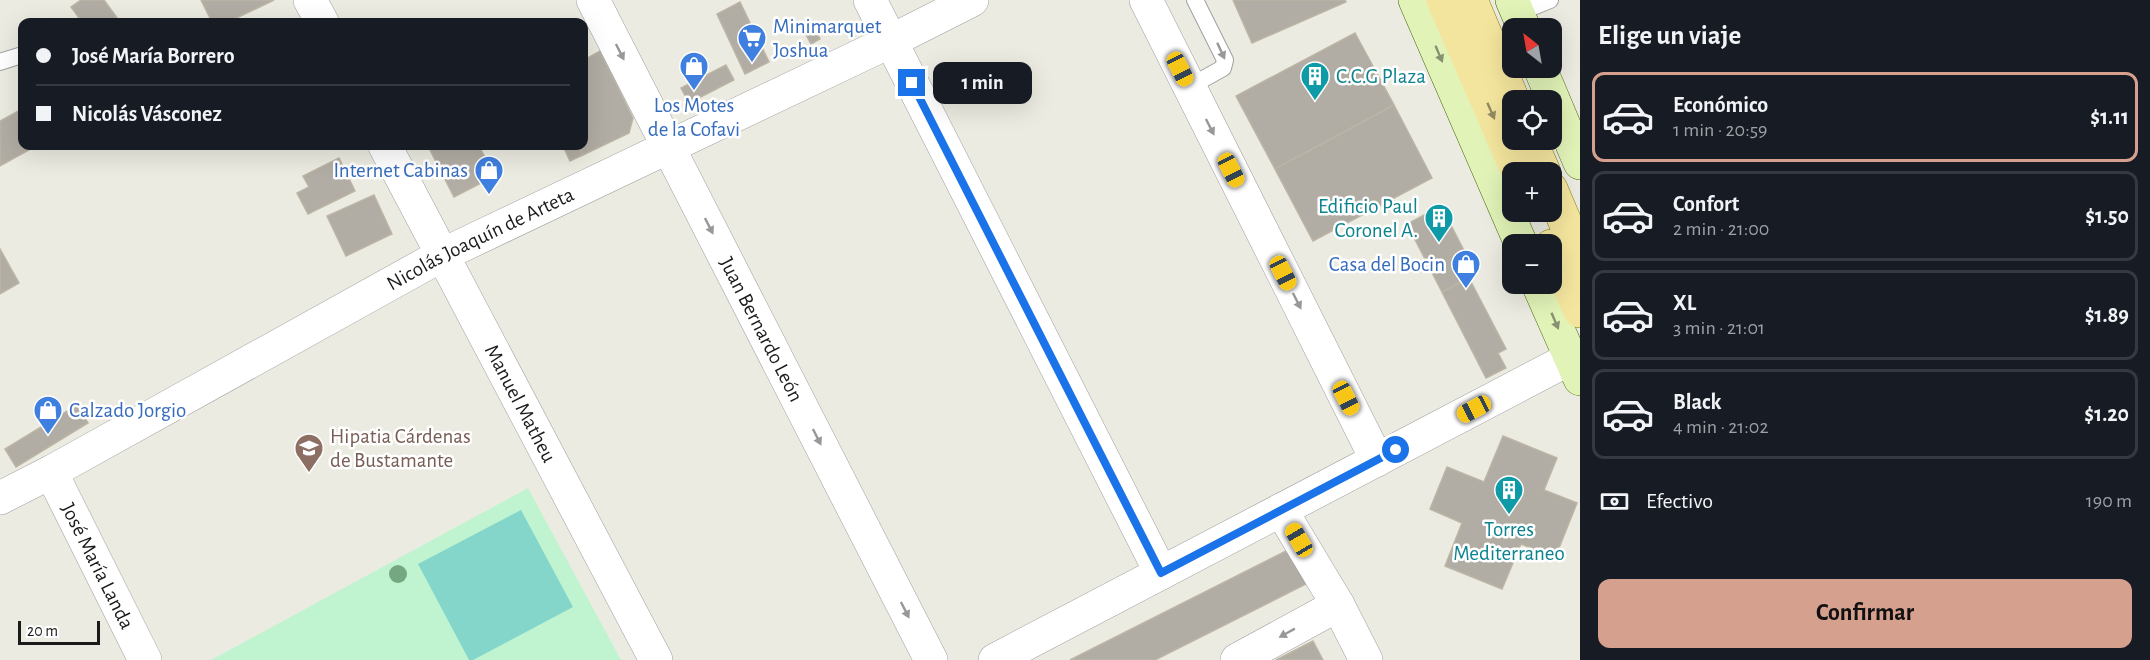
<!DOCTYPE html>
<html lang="es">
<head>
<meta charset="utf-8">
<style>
  body { margin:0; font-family:"Alegreya Sans",sans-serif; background:#20242c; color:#f1f3f6; height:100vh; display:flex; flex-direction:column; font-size:22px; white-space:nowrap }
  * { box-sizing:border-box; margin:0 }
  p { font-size:20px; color:#9ea1a6 }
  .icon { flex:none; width:33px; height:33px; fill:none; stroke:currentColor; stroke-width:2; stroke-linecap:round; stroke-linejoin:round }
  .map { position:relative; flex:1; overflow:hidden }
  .details { display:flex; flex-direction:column; background:#171b24; width:570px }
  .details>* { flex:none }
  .top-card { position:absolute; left:18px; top:18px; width:570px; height:132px; border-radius:12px; box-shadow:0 6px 24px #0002; display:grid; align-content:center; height:132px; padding:0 18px; background:#171b24 }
  .needle { width:39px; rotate:329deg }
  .tools { position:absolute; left:1502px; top:18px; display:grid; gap:12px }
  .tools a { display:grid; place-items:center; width:60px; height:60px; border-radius:12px; background:#171b24; box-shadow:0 6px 24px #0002; font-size:30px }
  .scale { position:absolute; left:18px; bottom:15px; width:82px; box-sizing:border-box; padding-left:6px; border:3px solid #1b1b1b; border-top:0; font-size:16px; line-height:21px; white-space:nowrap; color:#1b1b1b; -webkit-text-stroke:4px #fff; paint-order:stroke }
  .end { position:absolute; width:27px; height:27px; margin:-14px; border:8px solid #1a73e8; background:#fff; box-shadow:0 0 0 3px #fff }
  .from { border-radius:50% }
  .bubble { position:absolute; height:42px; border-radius:12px; background:#171b24; box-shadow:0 6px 24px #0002; font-size:20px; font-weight:700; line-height:42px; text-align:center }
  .car { position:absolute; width:18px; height:36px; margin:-18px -9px; border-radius:8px; box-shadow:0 0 4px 2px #0007; background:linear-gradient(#f5c518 24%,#345 0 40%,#f5c518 0 76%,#345 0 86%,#f5c518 0) }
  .top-card b { display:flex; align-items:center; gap:21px; height:57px; font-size:22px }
  .top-card b+b { border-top:2px solid #363941 }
  .top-card i { width:15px; height:15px; background:#f1f3f6 }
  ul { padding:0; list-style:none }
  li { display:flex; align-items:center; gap:18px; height:90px; margin:0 12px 9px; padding:0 6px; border:3px solid #363941; border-radius:12px }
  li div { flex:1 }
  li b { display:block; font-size:22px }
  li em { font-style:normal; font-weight:700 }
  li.selected { border-color:#d6a08e }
  li>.icon { width:54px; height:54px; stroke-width:1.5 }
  h2 { padding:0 18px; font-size:27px; line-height:72px }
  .pay { display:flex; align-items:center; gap:15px; height:66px; padding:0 18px; font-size:22px }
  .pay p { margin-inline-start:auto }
  .button { display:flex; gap:12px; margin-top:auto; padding:12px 18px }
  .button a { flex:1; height:69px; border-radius:12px; background:#d6a08e; color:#111; font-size:24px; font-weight:700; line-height:69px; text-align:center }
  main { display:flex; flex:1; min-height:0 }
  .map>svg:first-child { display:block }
  .park { fill:#c0f4d1 }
  .pitch { fill:#84d6cb }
  .building { fill:#b1ada4; stroke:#bcb5a5; stroke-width:1.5 }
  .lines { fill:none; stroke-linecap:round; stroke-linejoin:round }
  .service-casing { stroke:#9f9f9f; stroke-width:18 }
  .minor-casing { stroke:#9f9f9f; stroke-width:34 }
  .secondary-casing { stroke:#46670d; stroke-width:34 }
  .primary-casing { stroke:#867e0b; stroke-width:34 }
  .service { stroke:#fff; stroke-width:16 }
  .minor { stroke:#fff; stroke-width:33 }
  .secondary { stroke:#e1f3b7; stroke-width:33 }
  .primary { stroke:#f4e59e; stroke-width:33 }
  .tree { fill:#75a781 }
  .oneway { fill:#989898 }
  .oneway2 { fill:#889271 }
  .oneway3 { fill:#928a63 }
  .route { stroke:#1a73e8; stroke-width:8 }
  .labels { text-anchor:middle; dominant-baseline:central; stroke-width:5; stroke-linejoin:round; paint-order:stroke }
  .shop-label { font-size:21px; fill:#366cbe; stroke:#fff; text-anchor:start }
  .culture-label { font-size:21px; fill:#0d838f; stroke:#fff; text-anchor:start }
  .street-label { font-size:21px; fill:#1b1b1b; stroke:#fff }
  .education-label { font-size:21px; fill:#785e54; stroke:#fff; text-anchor:start }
</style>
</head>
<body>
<main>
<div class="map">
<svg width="1580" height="660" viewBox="0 0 1580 660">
  <rect width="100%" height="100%" fill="#ecebe1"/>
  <path class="park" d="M528,488L621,660H211Z"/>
  <path class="pitch" d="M521,510L573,607L473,660H469L418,564Z"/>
  <path class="building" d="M81,0H104L120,22H82L71,7Z
    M201,0H274L228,22H212Z
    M1233,0H1345L1346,2L1252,43Z
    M740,2L769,62L745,74L717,14Z
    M813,24L820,39L811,44L803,29Z
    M1355,33L1394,105L1275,169L1236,96Z
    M600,51L633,118L629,133L583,155L578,146H584V60Z
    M726,65L734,80L689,103L681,88Z
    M1394,105L1432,178L1313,241L1275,169Z
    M22,109V146H36L0,166V121Z
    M428,146H479L495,176L454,197Z
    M563,146H578L583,155L570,161Z
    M339,158L355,191L308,214L297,193L309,187L303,176Z
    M374,195L392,234L346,256L327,216Z
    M1441,206L1471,264L1465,268L1470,277L1442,292L1407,224Z
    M0,249L19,283L0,294Z
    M1469,278L1506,349L1498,353L1506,368L1486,378L1442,292Z
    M77,405L88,423L16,467L5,449Z
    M1503,436L1557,458L1544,490L1577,503L1555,558L1521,544L1502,589L1445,566L1462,523L1430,509L1447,467L1484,482Z
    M1290,549L1308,583L1155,660H1070Z
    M1313,641L1323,660H1276Z"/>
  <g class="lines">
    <g class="service-casing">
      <path id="service" d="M1518,13L1550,0
        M0,62L22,55
        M1189,87L1223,68L1225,60L1195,0"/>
    </g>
    <g class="minor-casing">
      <g id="minor">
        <path d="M310,0L322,22"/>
        <path id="s1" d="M593,0L931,660"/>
        <path d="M870,0L1161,573"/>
        <path d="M1146,0L1377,460"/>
        <path id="s2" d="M385,146L656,660"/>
        <path id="s3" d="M51,472L145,660"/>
        <path id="s4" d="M0,498L51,472L442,255L891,41L972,0"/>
        <path d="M1281,510L1338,605L1366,660"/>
        <path d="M995,660L1571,358"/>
        <path d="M1237,660L1338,605"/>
      </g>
    </g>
    <g class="secondary-casing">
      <path id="secondary" d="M1415,0L1521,244
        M1512,0L1524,28
        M1540,68L1580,163
        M1538,284L1580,379"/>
    </g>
    <g class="primary-casing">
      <path id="primary" d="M1443,0L1518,172
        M1471,0L1513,100
        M1530,140L1544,172
        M1551,189L1580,257
        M1551,246L1580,311"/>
    </g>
    <use href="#service" class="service"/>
    <use href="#minor" class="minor"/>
    <use href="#secondary" class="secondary"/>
    <use href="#primary" class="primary"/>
  </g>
  <circle class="tree" cx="398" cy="574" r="9"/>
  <defs><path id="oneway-solid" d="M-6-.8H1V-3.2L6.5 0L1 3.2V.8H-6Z" transform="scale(1.5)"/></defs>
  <g class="oneway">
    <use href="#oneway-solid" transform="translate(1221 51) rotate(65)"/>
    <use href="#oneway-solid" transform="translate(620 52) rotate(63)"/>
    <use href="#oneway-solid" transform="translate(1210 127) rotate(63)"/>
    <use href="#oneway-solid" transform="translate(709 226) rotate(63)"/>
    <use href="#oneway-solid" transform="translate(1297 301) rotate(63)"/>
    <use href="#oneway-solid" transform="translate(817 437) rotate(63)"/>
    <use href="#oneway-solid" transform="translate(905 610) rotate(63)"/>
    <use href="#oneway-solid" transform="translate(1287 633) rotate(151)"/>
  </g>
  <g class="oneway2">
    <use href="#oneway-solid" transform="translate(1439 54) rotate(67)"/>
    <use href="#oneway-solid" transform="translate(1555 321) rotate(67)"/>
  </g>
  <use class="oneway3" href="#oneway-solid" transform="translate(1491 111) rotate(66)"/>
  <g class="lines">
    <path class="route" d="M912,83L1161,573L1396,450"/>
  </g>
  <defs>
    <g id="supermarket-pin" transform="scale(1.5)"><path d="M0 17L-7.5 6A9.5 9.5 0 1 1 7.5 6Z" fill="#3f7fe0" stroke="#fff"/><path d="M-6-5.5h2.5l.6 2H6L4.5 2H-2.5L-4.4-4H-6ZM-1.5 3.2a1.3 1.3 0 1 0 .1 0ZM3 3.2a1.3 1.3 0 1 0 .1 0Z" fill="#fff"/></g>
    <g id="shop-pin" transform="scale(1.5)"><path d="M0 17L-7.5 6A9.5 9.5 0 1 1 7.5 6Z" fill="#3f7fe0" stroke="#fff"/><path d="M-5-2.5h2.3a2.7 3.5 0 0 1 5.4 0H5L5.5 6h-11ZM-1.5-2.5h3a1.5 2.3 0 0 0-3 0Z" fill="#fff"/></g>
    <g id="building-pin" transform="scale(1.5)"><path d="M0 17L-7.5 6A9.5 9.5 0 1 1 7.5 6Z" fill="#0f9aa8" stroke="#fff"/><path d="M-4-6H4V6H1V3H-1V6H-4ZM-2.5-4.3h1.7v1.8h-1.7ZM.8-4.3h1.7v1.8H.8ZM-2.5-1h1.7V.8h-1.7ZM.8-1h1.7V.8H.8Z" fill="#fff"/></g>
    <g id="university-pin" transform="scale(1.5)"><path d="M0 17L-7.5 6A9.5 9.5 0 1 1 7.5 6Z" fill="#8d6e63" stroke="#fff"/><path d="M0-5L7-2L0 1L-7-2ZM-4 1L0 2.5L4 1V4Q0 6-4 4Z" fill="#fff"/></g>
  </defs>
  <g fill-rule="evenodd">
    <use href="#supermarket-pin" x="752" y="38"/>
    <use href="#shop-pin" x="694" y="66"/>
    <use href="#building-pin" x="1315" y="76"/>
    <use href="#shop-pin" x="489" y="170"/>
    <use href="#building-pin" x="1439" y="218"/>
    <use href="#shop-pin" x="1466" y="264"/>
    <use href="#shop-pin" x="48" y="410"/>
    <use href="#university-pin" x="309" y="448"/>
    <use href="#building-pin" x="1509" y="490"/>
  </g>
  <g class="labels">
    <g class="shop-label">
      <text x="773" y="26">Minimarquet<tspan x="773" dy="24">Joshua</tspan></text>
      <text x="694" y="105" text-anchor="middle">Los Motes<tspan x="694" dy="24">de la Cofavi</tspan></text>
      <text x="468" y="170" text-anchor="end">Internet Cabinas</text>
      <text x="1445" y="264" text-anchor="end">Casa del Bocin</text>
      <text x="69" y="410">Calzado Jorgio</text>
    </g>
    <g class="culture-label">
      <text x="1336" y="76">C.C.G Plaza</text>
      <text x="1418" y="206" text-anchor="end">Edificio Paul<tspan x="1418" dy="24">Coronel A.</tspan></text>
      <text x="1509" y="529" text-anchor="middle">Torres<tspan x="1509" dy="24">Mediterraneo</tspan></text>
    </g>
    <g class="street-label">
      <text stroke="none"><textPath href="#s4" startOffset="546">Nicolás Joaquín de Arteta</textPath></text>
      <text stroke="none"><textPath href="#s1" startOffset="370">Juan Bernardo León</textPath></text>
      <text stroke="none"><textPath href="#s2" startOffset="291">Manuel Matheu</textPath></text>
      <text stroke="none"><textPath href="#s3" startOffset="105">José María Landa</textPath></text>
    </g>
    <g class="education-label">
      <text x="330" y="436">Hipatia Cárdenas<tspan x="330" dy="24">de Bustamante</tspan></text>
    </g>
  </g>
</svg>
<div class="tools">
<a><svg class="needle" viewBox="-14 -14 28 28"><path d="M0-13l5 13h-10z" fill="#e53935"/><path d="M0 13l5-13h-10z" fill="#9ea1a6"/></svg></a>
<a><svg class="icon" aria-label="locate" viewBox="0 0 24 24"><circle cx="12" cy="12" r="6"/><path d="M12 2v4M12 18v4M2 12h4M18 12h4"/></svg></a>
<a>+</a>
<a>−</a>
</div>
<div class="scale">20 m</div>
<i class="end from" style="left:1396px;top:450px"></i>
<i class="end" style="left:912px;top:83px"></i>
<div class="bubble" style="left:933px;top:62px;width:99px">1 min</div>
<i class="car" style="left:1180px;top:69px;rotate:153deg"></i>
<i class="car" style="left:1231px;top:170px;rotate:153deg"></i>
<i class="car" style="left:1283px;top:273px;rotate:153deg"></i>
<i class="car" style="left:1346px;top:398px;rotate:153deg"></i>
<i class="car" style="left:1474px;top:409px;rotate:242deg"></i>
<i class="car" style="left:1299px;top:540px;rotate:330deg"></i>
<div class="top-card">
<b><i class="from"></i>José María Borrero</b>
<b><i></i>Nicolás Vásconez</b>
</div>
</div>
<section class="details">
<h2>Elige un viaje</h2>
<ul>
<li class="selected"><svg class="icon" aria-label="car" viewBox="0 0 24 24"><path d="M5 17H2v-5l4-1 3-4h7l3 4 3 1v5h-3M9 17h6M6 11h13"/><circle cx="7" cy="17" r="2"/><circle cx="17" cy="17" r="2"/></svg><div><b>Económico</b><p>1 min · 20:59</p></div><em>$1.11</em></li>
<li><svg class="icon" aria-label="car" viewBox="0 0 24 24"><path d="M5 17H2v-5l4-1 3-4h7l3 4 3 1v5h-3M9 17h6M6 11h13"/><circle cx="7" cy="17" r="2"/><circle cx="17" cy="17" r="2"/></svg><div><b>Confort</b><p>2 min · 21:00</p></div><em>$1.50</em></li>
<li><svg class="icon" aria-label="car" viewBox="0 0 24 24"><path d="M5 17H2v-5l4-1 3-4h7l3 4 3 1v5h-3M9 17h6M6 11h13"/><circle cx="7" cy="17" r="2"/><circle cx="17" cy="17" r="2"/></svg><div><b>XL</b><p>3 min · 21:01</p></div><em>$1.89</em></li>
<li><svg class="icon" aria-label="car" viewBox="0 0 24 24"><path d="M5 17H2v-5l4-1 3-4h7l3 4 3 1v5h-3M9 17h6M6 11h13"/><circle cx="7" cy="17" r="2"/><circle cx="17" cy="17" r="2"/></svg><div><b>Black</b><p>4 min · 21:02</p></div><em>$1.20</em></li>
</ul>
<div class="pay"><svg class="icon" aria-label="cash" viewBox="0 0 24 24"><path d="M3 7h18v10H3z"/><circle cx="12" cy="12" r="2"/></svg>Efectivo<p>190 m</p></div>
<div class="button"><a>Confirmar</a></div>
</section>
</main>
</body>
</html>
